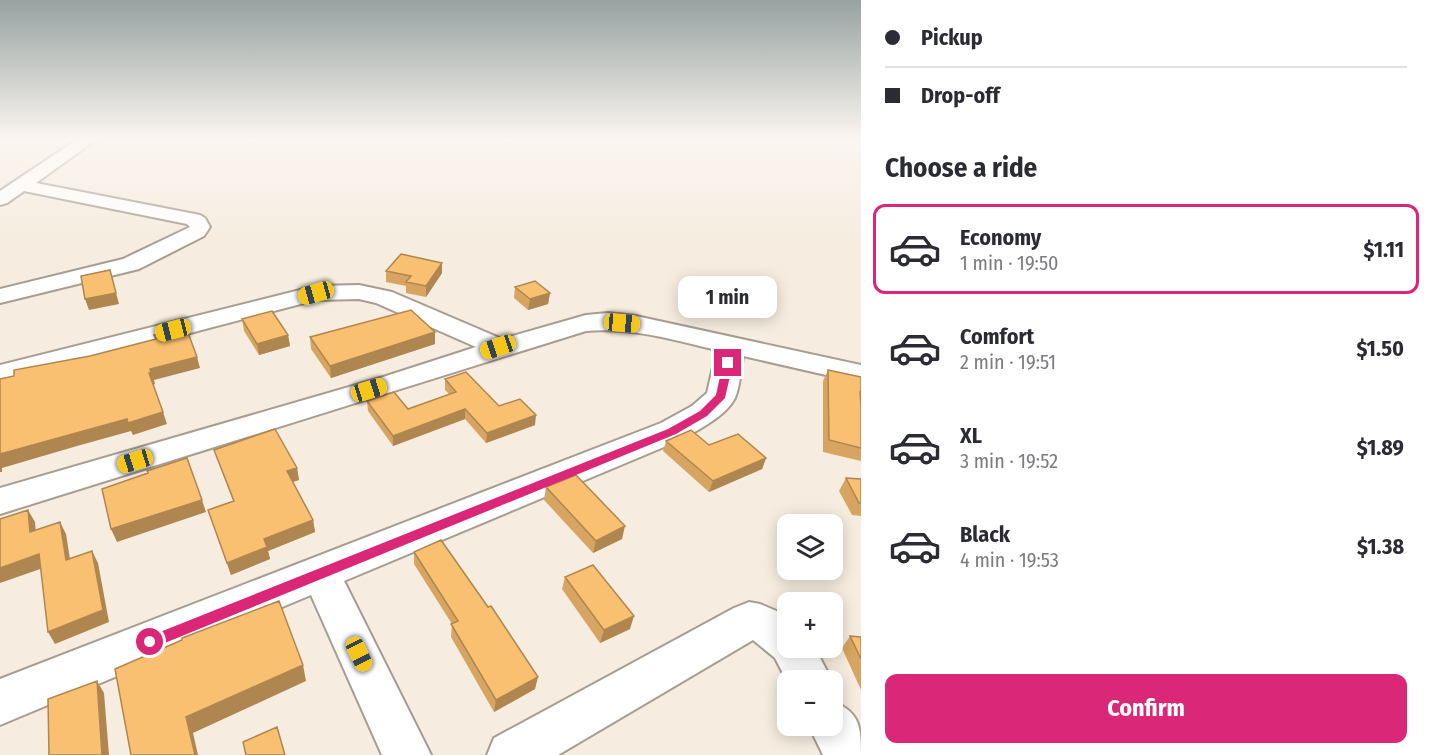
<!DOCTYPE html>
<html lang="en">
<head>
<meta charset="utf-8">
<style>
  body { margin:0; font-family:"Fira Sans Condensed",sans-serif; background:#f7f7f7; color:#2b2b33; height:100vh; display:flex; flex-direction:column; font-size:22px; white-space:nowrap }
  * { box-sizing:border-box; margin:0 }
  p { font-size:20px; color:#7c7c81 }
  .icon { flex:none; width:33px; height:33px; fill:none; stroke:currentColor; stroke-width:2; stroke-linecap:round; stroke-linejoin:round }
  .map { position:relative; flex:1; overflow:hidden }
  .side { display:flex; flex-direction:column; background:#fff; width:570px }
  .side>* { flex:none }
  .hud { display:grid; align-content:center; height:132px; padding:0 24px; background:#fff }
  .fabs { position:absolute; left:777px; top:514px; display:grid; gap:12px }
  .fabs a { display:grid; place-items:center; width:66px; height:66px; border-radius:12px; background:#fff; box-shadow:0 3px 15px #0003; font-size:30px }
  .end { position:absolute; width:27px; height:27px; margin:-14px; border:8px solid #db2777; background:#fff; box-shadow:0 0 0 3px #fff }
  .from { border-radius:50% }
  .bubble { position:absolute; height:42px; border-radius:12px; background:#fff; box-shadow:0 3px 15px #0003; font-size:20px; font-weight:700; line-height:42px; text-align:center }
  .car { position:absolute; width:18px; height:36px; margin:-18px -9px; border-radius:8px; box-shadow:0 0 4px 2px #0007; background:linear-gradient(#f5c518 24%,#345 0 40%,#f5c518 0 76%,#345 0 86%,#f5c518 0) }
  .hud b { display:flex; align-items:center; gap:21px; height:57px; font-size:22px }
  .hud b+b { border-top:2px solid #e1e1e2 }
  .hud i { width:15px; height:15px; background:#2b2b33 }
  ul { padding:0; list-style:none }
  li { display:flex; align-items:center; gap:18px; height:90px; margin:0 12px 9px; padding:0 12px; border:3px solid transparent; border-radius:12px }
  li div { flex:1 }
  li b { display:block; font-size:22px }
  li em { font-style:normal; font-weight:700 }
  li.active { border-color:#db2777 }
  li>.icon { width:54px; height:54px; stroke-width:1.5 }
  h2 { padding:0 24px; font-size:27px; line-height:72px }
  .cta { display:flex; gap:12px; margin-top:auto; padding:12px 24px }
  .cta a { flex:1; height:69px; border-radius:12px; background:#db2777; color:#fff; font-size:24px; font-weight:700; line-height:69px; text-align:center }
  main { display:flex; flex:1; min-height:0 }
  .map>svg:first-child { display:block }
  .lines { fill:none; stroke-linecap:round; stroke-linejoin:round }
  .minor-casing { stroke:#a79d91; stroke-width:4 }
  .minor { fill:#fff; fill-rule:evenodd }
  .wall { fill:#d7a561 }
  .shaded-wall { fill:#af864f }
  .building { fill:#fac071; stroke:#af864f; stroke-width:1.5 }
  .route { fill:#db2777 }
</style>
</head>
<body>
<main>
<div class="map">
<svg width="861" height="755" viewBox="0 0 861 755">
  <rect width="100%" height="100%" fill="#f6ecdf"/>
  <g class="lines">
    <g class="minor-casing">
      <path id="minor" d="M78,139H97L36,183L200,215L205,218L210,227L204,236L139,269L0,303V289L123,259L190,227L187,224L24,191L7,203L0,205V191Z
        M359,285L392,292L502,339L586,315L608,313L636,316L861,365V383L743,356C741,369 740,386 735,398C725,417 700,428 683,439L344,581L431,755H382L311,595L0,725V679L661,423L692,406L707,393L717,350C674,340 631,327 586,331L0,514V488L380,378L476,347L376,303L359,299L316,300L0,383V365L316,286Z
        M749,602L760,604L788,616V648H815L832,681H788V683L775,658L753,640L558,755H487L494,738L734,608Z
        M832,701C860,712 861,727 861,755H823L809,726H832Z"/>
    </g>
    <use href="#minor" class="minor"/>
  </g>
  <path class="wall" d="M442,263V273L426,297L406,293V286L386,282V271Z
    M515,287L550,293L548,304L528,310L514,298Z
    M242,319L288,335L290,346L259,355L244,331Z
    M435,332V344L331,378L311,349L310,337Z
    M828,370L861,377V461L823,452V381Z
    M445,379L499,406L535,425L486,443L465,419L393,446L368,411L367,401L408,409L449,394L445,390Z
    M666,441L709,445L766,458L762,469L709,492L663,451Z
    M214,450L297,468L299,480L293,482L313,520L315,532L268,551L270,559L231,575L208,510L233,501L218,461Z
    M846,478L861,479V516L852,515L839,491Z
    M546,487L622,539L593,553L544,500Z
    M414,552L535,689L494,712L451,637L452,624L414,564Z
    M565,577L630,629L600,643L562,589Z
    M850,636L861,637V690L842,648Z"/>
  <path class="shaded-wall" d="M442,263V273L426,297V286Z
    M110,270L119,304L89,310L85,299Z
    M550,293L548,304L528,310L530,299Z
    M435,332V344L331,378L330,366Z
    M288,335L290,346L259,355L257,344Z
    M197,357L200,368L154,380L155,384L153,385L149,373L150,369Z
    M465,409V419L393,446V436Z
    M163,412L167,424L133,435L131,431L77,446L2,468V472H0V454L127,419Z
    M536,415L535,425L486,443L487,433Z
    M766,458L762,469L709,492L713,481Z
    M297,468L299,480L289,483L287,471Z
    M202,500L206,512L117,542L111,529Z
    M28,510L35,522L37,545L30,532Z
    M313,520L315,532L268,551L270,559L231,575L227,563L264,539Z
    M60,522L66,534L72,572L66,560Z
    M625,526L622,539L593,553L596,541Z
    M92,551L98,563L109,622L55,644L48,632Z
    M39,554L46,567L0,583V568Z
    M634,616L630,629L600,643L604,630Z
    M303,665L306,681L193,733L198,755H195L186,717Z
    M538,677L535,689L494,712L496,700Z
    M97,681L104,693L109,755H102Z"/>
  <path class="building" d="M401,254L442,263L426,286L406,282L411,276L386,271Z
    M110,270L116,293L85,299L81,276Z
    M535,281L550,293L530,299L515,287Z
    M411,310L435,332L330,366L310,337Z
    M272,311L288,335L257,344L242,319Z
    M186,327L197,357L150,369L151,372L149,373L163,412L128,423L127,419L0,454V379L14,376V370L90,356L156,339L154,335Z
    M828,370L861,377V392H860L861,406V448L829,440Z
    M466,372L499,406L520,399L536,415L487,433L465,409L393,436L367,401L394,392L408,409L456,392L445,379Z
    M275,429L297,468L287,471L313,520L264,539L267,547L227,563L208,510L234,501L214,450Z
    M691,430L709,445L738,434L766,458L713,481L666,441Z
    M187,458L202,500L111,529L102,489L148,473L147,471Z
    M576,475L625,526L596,541L546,487Z
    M846,478L861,479V503H859Z
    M28,510L30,532L60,522L66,560L92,551L103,610L48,632L39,554L0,568V519Z
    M441,540L488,607L491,606L538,677L496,700L451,624L458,621L414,552Z
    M593,565L634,616L604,630L565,577Z
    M279,601L303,665L186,717L195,755H131L115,669L182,640V638Z
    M850,636L861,637V659Z
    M97,681L102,755H49L48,699Z
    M277,727L285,755H246L243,742Z"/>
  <linearGradient id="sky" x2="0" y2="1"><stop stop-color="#97a2a1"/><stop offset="0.57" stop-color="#fbf6f1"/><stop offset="1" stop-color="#fbf6f1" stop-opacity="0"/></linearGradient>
  <rect width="861" height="245" fill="url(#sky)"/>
  <path class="route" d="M728,360L733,363L725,398L707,416L676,434L155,647L150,649L145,647L143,642L145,638L668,429L700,411L716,395L723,363Z"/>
</svg>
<div class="fabs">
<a><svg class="icon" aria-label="layers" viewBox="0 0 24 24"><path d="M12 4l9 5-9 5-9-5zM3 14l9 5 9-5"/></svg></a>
<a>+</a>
<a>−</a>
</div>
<i class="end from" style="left:150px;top:642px"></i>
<i class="end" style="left:728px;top:363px"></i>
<div class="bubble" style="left:678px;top:276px;width:99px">1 min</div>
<i class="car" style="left:316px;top:293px;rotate:254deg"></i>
<i class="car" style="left:622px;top:323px;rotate:95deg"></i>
<i class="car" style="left:173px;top:330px;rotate:256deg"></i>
<i class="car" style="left:498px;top:347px;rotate:251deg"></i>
<i class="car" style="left:369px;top:390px;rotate:73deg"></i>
<i class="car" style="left:135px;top:461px;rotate:253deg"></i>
<i class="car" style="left:359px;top:654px;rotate:154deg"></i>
</div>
<section class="side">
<div class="hud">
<b><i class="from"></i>Pickup</b>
<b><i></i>Drop-off</b>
</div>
<h2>Choose a ride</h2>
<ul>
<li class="active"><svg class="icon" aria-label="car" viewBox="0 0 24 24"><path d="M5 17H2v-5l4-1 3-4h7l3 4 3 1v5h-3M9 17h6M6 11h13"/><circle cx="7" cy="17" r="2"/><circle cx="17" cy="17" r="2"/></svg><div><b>Economy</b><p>1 min · 19:50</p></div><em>$1.11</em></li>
<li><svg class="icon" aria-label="car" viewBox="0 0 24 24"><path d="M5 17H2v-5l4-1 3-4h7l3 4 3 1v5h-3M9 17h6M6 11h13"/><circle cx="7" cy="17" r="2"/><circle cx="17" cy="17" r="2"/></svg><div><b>Comfort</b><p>2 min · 19:51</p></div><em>$1.50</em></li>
<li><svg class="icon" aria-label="car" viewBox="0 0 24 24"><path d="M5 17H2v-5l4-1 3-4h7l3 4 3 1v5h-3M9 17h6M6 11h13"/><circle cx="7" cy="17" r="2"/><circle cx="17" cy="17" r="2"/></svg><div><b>XL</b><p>3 min · 19:52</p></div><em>$1.89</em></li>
<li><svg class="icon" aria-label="car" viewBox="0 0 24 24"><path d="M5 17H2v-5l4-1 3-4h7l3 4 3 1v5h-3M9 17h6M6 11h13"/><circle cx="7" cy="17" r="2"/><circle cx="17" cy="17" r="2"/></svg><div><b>Black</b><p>4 min · 19:53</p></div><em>$1.38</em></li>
</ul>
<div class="cta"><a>Confirm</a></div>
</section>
</main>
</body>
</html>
